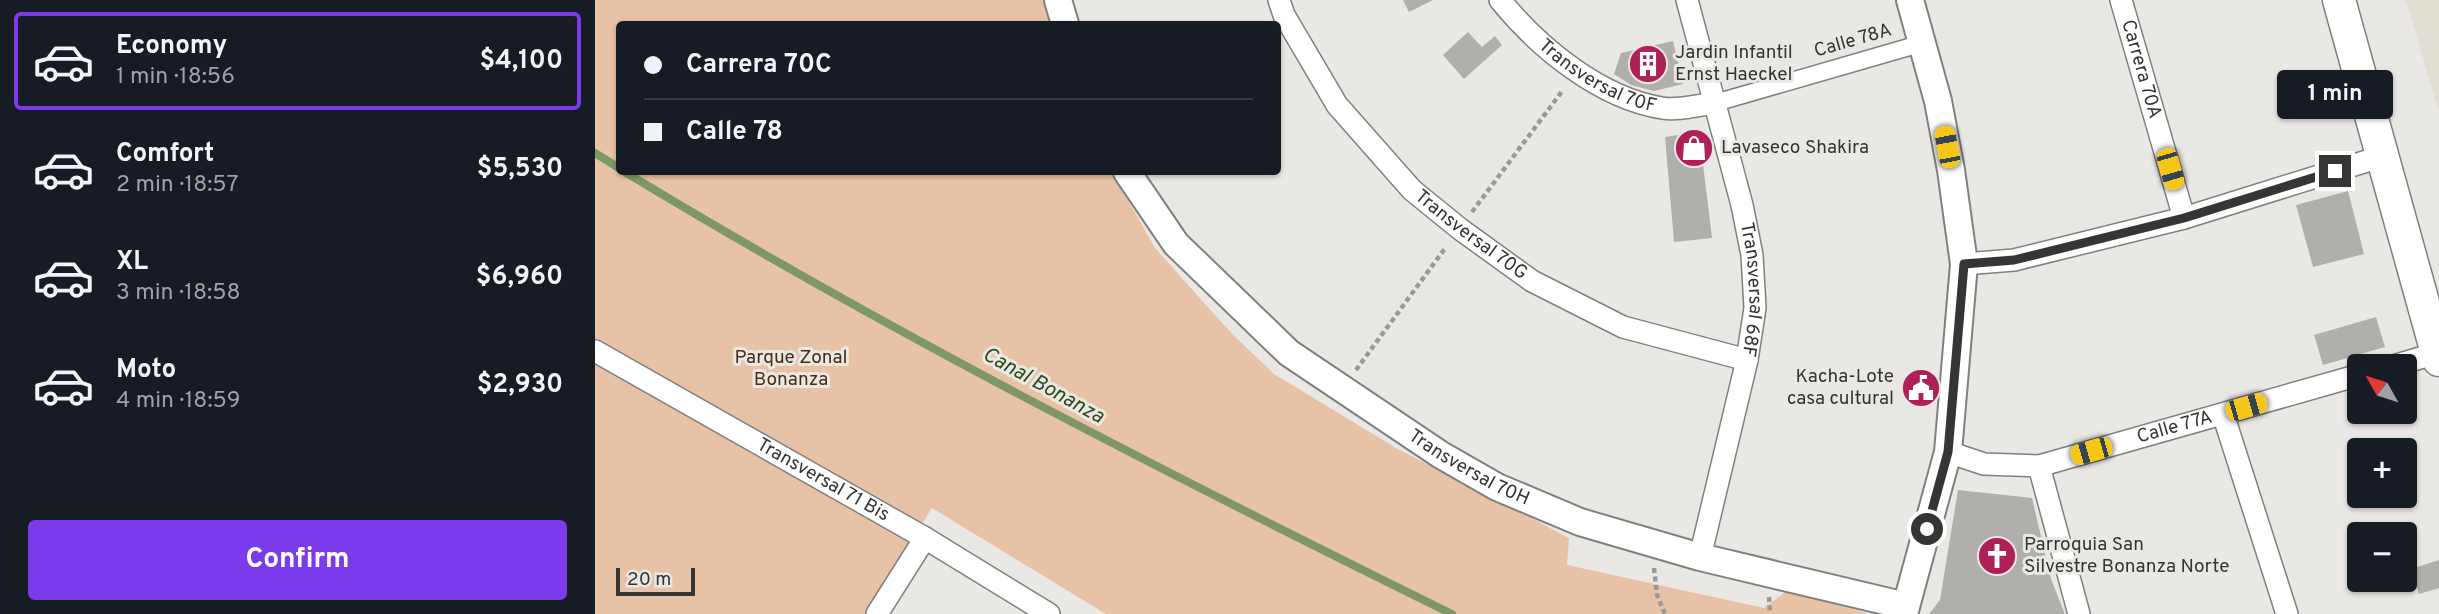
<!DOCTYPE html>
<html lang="en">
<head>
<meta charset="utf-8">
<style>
  body { margin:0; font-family:Overpass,sans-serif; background:#20242c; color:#f1f3f6; height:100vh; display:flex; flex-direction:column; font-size:26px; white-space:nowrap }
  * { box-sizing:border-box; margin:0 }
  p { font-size:23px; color:#9ea1a6 }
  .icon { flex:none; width:38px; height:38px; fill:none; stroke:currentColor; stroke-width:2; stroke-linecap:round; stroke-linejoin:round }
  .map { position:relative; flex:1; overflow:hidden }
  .side { display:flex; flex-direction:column; background:#171b24; width:595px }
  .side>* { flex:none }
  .top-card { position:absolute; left:21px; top:21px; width:665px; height:154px; border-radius:7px; box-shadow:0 2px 5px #0004; display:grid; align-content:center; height:154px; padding:0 28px; background:#171b24 }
  .needle { width:46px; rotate:309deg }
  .controls { position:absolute; left:1752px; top:354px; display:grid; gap:14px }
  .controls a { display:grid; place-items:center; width:70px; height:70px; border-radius:7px; background:#171b24; box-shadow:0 2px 5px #0004; font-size:35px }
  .scale { position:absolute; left:21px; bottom:18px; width:79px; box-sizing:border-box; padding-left:7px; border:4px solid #363534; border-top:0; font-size:19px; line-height:24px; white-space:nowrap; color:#363534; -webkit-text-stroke:5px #e9e8e5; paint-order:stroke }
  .end { position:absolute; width:32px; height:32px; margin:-16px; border:9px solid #363534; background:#fff; box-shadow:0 0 0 4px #fff }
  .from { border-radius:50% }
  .bubble { position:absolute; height:49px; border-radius:7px; background:#171b24; box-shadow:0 2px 5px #0004; font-size:23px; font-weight:700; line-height:49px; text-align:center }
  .car { position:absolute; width:21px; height:42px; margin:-21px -10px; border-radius:9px; box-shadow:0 0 5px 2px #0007; background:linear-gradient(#f5c518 24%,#345 0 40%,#f5c518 0 76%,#345 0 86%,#f5c518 0) }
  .top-card b { display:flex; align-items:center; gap:24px; height:66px; font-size:26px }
  .top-card b+b { border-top:2px solid #363941 }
  .top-card i { width:18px; height:18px; background:#f1f3f6 }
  ul { padding:12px 0 0; list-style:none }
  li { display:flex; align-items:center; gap:21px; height:98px; margin:0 14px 10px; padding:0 14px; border:4px solid transparent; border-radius:7px }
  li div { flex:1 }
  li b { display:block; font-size:26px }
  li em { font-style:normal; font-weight:700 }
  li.current { border-color:#7c3aed }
  li>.icon { width:63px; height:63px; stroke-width:1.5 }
  .action { display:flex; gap:14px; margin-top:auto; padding:14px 28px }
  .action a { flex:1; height:80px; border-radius:7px; background:#7c3aed; color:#fff; font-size:28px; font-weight:700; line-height:80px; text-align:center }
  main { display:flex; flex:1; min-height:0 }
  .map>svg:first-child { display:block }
  .built { fill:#e1dfd4 }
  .green { fill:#e7c2a7 }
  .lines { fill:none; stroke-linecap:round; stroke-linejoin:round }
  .stream { stroke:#7d9866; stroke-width:8 }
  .building { fill:#b1afac }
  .pedestrian-casing { stroke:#80807d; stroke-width:19 }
  .minor-casing { stroke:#80807d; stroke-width:24 }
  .tertiary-casing { stroke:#80807d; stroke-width:30 }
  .secondary-casing { stroke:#80807d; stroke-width:35 }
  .path { stroke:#9a9996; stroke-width:4.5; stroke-dasharray:5 3.5; stroke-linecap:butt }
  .pedestrian { stroke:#fff; stroke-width:16 }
  .minor { stroke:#fff; stroke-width:21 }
  .tertiary { stroke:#fff; stroke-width:26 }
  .secondary { stroke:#fff; stroke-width:32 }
  .route { stroke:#363534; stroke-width:9 }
  .labels { text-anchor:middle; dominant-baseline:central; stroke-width:6; stroke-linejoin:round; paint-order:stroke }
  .street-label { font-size:19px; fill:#363534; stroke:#e9e8e5 }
  .poi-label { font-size:19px; fill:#363534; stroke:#e9e8e5; text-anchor:start }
  .park-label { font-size:19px; fill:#4c2b0e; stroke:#e9e8e5 }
  .water-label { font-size:21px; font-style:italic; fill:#2f4a14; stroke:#e9e8e5 }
</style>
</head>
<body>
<main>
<section class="side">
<ul>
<li class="current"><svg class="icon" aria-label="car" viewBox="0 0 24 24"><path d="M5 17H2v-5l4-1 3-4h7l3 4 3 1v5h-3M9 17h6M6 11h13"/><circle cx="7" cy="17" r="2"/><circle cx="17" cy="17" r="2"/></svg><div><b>Economy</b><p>1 min · 18:56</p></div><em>$4,100</em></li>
<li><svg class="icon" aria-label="car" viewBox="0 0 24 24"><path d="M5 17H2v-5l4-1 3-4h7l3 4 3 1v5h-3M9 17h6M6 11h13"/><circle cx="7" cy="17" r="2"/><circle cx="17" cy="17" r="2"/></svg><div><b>Comfort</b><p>2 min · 18:57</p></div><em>$5,530</em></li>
<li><svg class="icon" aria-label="car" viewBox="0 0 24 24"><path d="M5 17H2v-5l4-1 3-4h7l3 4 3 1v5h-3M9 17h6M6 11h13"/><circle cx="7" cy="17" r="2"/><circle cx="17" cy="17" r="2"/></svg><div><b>XL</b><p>3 min · 18:58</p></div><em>$6,960</em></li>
<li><svg class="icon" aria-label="car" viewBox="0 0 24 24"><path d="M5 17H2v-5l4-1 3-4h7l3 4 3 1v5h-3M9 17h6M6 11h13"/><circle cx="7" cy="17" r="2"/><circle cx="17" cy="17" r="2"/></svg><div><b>Moto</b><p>4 min · 18:59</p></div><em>$2,930</em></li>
</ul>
<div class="action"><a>Confirm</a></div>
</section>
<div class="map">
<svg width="1844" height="614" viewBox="0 0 1844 614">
  <rect width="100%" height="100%" fill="#e9e8e5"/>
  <path class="built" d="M1811,0H1844V112Z"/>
  <path class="green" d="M0,0H451L459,24H24V172H517L560,248L637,334L679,374L801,448L974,538L972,565L1169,608L1193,590L1273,614H511L337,508L271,614H0Z"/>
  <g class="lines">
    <path class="stream" d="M0,153L24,168
      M30,172C297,334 577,476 857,614"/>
  </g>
  <path class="building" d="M808,0H838L814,12Z
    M873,32L887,47L900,36L907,45L869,79L848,55Z
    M1078,41L1088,84L1059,91L1036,85L1019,74L1026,53Z
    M1104,132L1117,238L1079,242L1070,137Z
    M1753,191L1769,254L1718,267L1701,205Z
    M1781,317L1790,347L1728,365L1719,335Z
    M1363,490L1437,498L1456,579L1470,614H1334L1345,600Z
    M1844,560V588L1824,594L1816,569Z"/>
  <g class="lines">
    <g class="pedestrian-casing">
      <path id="pedestrian" d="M1120,103L1328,43"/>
    </g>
    <g class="minor-casing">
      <g id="minor">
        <path id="s1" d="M684,0L689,15L742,105L817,190L865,229L937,281L1028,327L1152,360"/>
        <path id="s2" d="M905,0C944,48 1005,98 1067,108C1083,111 1103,105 1120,103"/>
        <path id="s3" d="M1092,0L1147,205L1157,255L1160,308L1152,360L1105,557"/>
        <path id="s4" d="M1526,0L1589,218"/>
        <path d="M1369,264L1419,260L1589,218L1788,156"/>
        <path id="s5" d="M0,351L330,538L454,614"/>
        <path d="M1798,366L1842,353"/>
        <path d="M1628,414L1692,614"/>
        <path id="s6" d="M1353,452L1389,464L1444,466L1764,375"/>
        <path d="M1444,466L1484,614"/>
        <path d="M282,614L330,538"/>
      </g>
    </g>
    <g class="tertiary-casing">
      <g id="tertiary">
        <path d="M463,0L470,24"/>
        <path id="s7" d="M532,172L581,244L694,353L846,455L902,487L985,522L1105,557L1311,606"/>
        <path d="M1309,614L1353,452L1369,264L1356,170L1343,101L1315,0"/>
      </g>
    </g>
    <g class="secondary-casing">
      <path id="secondary" d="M1744,0L1844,360"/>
    </g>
    <path class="path" d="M877,212L968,90
      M761,370L851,247
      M1059,568L1062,595L1070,614
      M1174,597L1175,614"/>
    <use href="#pedestrian" class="pedestrian"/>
    <use href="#minor" class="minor"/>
    <use href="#tertiary" class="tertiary"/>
    <use href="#secondary" class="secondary"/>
  </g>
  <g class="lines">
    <path class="route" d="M1332,529L1353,452L1369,264L1419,260L1589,218L1740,171"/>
  </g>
  <defs>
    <g id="building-disc" transform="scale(2.0125)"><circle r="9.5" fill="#af2059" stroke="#e9e8e5"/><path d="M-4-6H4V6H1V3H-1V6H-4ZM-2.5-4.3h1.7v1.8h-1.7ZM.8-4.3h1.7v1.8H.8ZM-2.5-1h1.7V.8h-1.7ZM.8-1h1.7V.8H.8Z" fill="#fff"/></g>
    <g id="shop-disc" transform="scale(2.0125)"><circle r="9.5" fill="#af2059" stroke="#e9e8e5"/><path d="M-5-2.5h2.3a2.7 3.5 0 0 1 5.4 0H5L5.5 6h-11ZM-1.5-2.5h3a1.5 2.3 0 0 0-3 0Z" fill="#fff"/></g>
    <g id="civic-disc" transform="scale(2.0125)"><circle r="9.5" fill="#af2059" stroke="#e9e8e5"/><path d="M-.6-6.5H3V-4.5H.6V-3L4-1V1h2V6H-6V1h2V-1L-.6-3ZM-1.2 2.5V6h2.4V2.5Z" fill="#fff"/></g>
    <g id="church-disc" transform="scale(2.0125)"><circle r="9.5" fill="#af2059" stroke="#e9e8e5"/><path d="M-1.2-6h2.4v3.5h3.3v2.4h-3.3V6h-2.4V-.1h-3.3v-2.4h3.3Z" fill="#fff"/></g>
  </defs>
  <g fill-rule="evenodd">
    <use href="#building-disc" x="1053" y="64"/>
    <use href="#shop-disc" x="1099" y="148"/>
    <use href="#civic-disc" x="1326" y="388"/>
    <use href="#church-disc" x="1402" y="556"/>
  </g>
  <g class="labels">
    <g class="street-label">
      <text transform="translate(1258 41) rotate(-16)">Calle 78A</text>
      <text stroke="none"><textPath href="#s4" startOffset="72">Carrera 70A</textPath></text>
      <text stroke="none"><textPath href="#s2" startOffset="126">Transversal 70F</textPath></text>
      <text stroke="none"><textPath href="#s1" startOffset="308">Transversal 70G</textPath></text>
      <text stroke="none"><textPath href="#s3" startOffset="298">Transversal 68F</textPath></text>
      <text stroke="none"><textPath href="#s6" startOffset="234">Calle 77A</textPath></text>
      <text stroke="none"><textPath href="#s7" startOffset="458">Transversal 70H</textPath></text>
      <text stroke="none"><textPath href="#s5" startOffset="262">Transversal 71 Bis</textPath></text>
    </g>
    <g class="poi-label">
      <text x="1080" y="53">Jardin Infantil<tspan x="1080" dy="22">Ernst Haeckel</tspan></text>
      <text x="1126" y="148">Lavaseco Shakira</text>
      <text x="1299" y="377" text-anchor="end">Kacha-Lote<tspan x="1299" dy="22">casa cultural</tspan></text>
      <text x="1429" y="545">Parroquia San<tspan x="1429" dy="22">Silvestre Bonanza Norte</tspan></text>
    </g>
    <g class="park-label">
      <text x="196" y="358">Parque Zonal<tspan x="196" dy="22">Bonanza</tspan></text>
    </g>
    <g class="water-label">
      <text transform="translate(448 386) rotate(29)">Canal Bonanza</text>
    </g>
  </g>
</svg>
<div class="controls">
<a><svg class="needle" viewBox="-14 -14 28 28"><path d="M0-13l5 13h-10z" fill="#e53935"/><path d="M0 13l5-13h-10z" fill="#9ea1a6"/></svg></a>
<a>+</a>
<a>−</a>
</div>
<div class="scale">20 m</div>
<i class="end from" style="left:1332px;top:529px"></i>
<i class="end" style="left:1740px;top:171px"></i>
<div class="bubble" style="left:1682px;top:70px;width:116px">1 min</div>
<i class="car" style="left:1352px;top:147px;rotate:349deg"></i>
<i class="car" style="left:1575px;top:169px;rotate:164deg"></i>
<i class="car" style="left:1651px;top:407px;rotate:74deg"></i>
<i class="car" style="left:1496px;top:451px;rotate:254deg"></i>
<div class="top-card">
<b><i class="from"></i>Carrera 70C</b>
<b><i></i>Calle 78</b>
</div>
</div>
</main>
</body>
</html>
